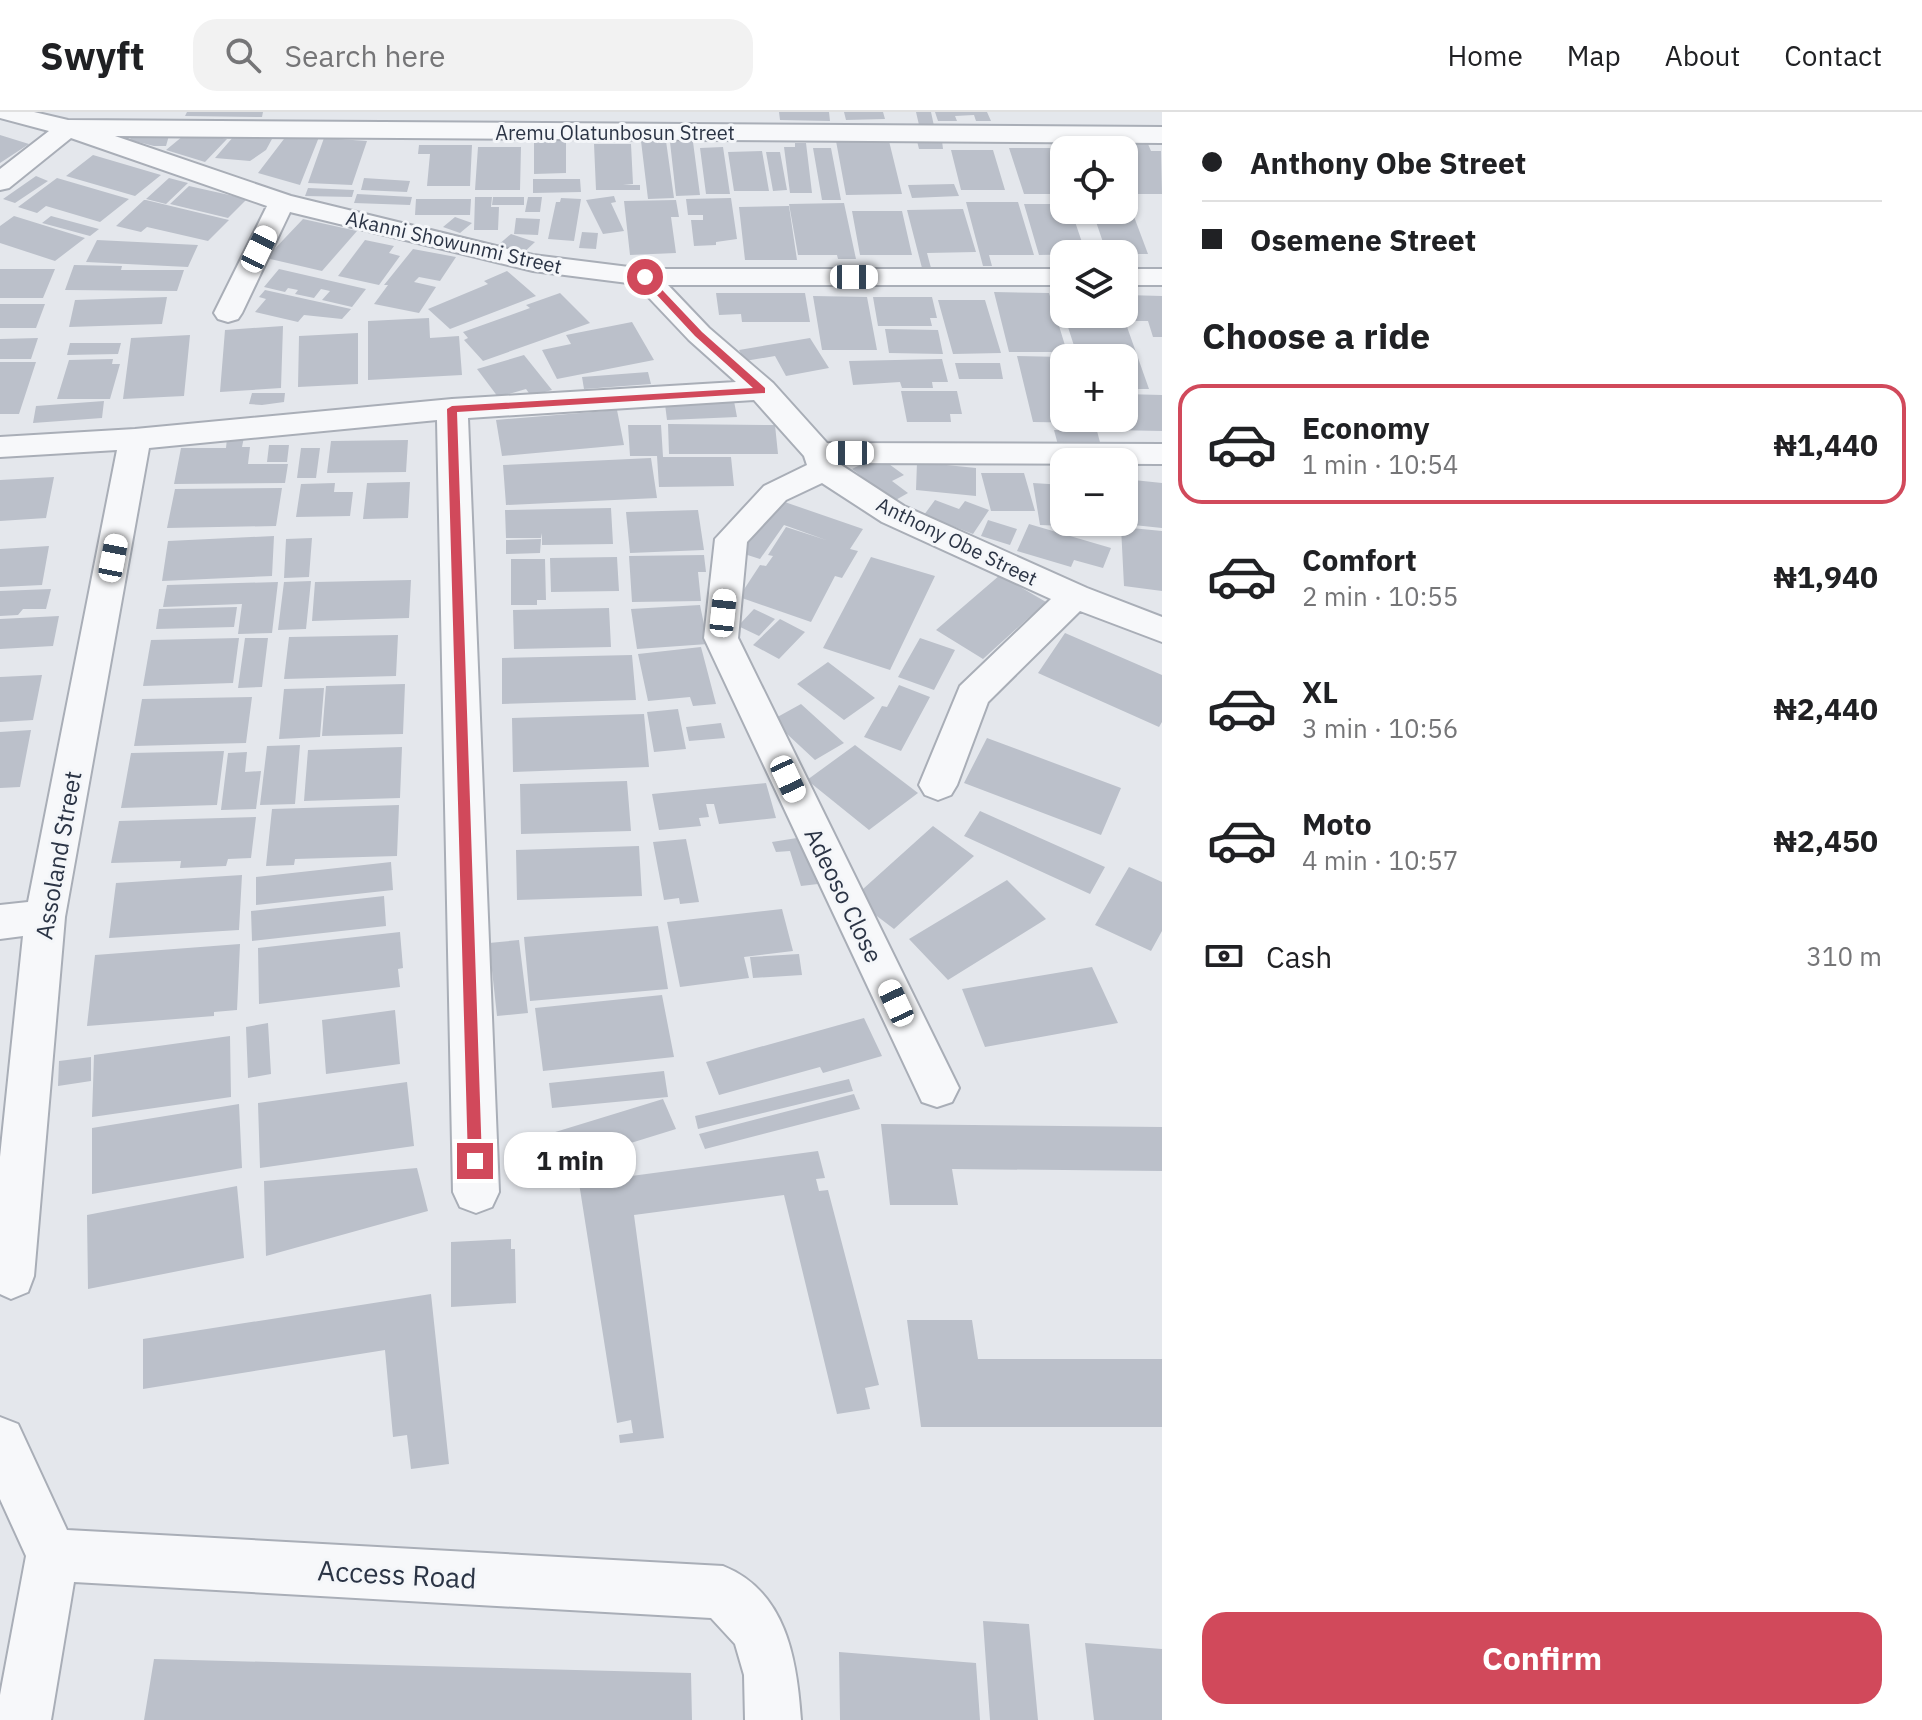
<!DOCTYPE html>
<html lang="en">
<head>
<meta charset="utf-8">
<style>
  body { margin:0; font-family:"IBM Plex Sans",sans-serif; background:#f2f2f2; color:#202124; height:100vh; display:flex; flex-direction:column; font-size:30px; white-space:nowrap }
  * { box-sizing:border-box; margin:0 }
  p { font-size:26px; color:#757577 }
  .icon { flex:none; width:44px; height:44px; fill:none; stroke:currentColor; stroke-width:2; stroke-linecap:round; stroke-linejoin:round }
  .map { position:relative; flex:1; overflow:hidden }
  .details { display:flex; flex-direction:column; background:#fff; width:760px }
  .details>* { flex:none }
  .top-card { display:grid; align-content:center; height:176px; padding:0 40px; background:#fff }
  .tools { position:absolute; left:1050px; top:24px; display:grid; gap:16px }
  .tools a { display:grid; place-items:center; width:88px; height:88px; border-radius:16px; background:#fff; box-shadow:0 2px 6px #0004; font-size:40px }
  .end { position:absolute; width:36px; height:36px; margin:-18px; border:10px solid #d1495b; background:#fff; box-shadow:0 0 0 4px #fff }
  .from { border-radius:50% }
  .bubble { position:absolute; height:56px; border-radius:24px; background:#fff; box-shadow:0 2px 6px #0004; font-size:26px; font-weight:700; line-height:56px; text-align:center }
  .car { position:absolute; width:24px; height:48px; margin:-24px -12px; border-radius:10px; box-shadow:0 0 6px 2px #0007; background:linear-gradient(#fff 24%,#345 0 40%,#fff 0 76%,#345 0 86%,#fff 0) }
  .top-card b { display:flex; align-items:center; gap:28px; height:76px; font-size:30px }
  .top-card b+b { border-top:2px solid #e0e0e0 }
  .top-card i { width:20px; height:20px; background:#202124 }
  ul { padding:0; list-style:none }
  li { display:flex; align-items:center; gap:24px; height:120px; margin:0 16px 12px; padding:0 24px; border:4px solid transparent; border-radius:24px }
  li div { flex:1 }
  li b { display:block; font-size:30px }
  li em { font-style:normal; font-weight:700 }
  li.selected { border-color:#d1495b }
  li>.icon { width:72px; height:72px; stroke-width:1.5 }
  h2 { padding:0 40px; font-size:36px; line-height:96px }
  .pay { display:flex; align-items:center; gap:20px; height:88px; padding:0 40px; font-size:30px }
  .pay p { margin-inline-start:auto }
  .action { display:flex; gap:16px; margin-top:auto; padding:16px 40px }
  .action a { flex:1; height:92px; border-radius:24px; background:#d1495b; color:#fff; font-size:32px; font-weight:700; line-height:92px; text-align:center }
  header { display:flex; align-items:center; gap:48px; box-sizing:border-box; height:112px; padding:0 40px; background:#fff; border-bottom:2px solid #e0e0e0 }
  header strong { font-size:38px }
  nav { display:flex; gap:44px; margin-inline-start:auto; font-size:28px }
  .search { width:560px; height:72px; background:#f2f2f2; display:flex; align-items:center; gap:20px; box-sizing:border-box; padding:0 28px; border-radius:24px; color:#757577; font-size:30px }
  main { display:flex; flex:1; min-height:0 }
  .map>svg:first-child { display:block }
  .building { fill:#bbc0ca }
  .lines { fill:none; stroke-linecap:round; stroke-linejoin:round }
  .minor-casing { stroke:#a9aeb7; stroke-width:4 }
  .minor { fill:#f7f8fa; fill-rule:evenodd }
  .route { fill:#d1495b }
  .labels { text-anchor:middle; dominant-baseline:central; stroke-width:6; stroke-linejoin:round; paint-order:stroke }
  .far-street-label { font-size:20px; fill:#2b3445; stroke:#f4f6f9 }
  .street-label { font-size:24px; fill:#2b3445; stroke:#f4f6f9 }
  .near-street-label { font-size:28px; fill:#2b3445; stroke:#f4f6f9 }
</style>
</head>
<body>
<header>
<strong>Swyft</strong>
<div class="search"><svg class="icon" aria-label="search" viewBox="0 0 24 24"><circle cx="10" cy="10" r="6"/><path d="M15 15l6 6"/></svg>Search here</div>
<nav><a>Home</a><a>Map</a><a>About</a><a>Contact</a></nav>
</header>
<main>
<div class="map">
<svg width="1162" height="1608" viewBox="0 0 1162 1608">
  <rect width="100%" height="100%" fill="#e4e7ec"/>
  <path class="building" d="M187,0H263L262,5L185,4Z
    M779,0H829L830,9L780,8Z
    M844,0H883L885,7L846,8Z
    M916,0H931L934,14L919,13Z
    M935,0H987L991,9H976L974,3L955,4L957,9H938Z
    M132,20H170L166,34H154L130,28Z
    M197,21L227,27L205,50L166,38L183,24Z
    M0,23L29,32L0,51Z
    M268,23L272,27L266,38L250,49L215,46L234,24Z
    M287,23L319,25L300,73L258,61Z
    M534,24H566V61L534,62Z
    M324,26L367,29L352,73L308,71Z
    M641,29H666L674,86L648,87Z
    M836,29H889L902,82L846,83Z
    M917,29H942L943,37H919Z
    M670,30H693L700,83L676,84Z
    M795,31H806L812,81H790L784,35H795Z
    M594,32H631L633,72L623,73H640V78H596Z
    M1112,32H1148L1151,39H1161L1162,82H1136L1124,49V38H1115Z
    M419,33H472L470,74H427L430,42H418Z
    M478,35H521L520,78H475Z
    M723,35L730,82H706L700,36Z
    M813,36H831L841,88H822Z
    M1009,36H1055L1064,61V82H1024Z
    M951,38H993L1005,78H961Z
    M762,39L769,79H734L728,40Z
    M766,40H780L787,78L773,79Z
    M93,43L161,63L135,84L66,64Z
    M36,64L48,69L15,91L3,87Z
    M57,66L129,87L100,110L46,94L37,101L18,95Z
    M169,66L188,71L166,92L146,87Z
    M364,66L410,69L407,80L361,78Z
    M533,67H580L581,80L533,81Z
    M954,72L959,84L912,86L908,73Z
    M189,74L247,87L228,106L170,92Z
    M308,76L354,78L352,85L305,84Z
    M357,82L412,85L410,93L354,91Z
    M614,84L616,90L611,91L624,119L603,122L586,88Z
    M475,85H492L491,95H499L498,118H474Z
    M493,85H524V93H492Z
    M528,85H542L540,100H525Z
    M561,86L581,87L574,129L548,127L556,90H560Z
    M731,86L737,127L716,130V133L694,134L691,108H703V103H688L686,87Z
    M416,87H471L470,103H415Z
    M144,88H146L229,108L208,129L147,115L141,120L116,114Z
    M676,88L679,105H671L676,141L630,143L624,89Z
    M966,90H1018L1034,143H989L992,154H983Z
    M844,91L856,147H838L837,143H798L789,92Z
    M1024,92H1064V98H1071L1086,142L1039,143Z
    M789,94L797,148H745L739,95Z
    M1124,94H1130L1148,142H1107L1092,98H1124Z
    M963,97L976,140L927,141L931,156H922L907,98Z
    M852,99H902L912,143H860Z
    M14,104L85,126L55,149L0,131V114Z
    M51,104L99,117L90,124L42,111Z
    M455,105L472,111L460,121L443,115Z
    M516,106L540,107L538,123L514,122Z
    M303,107L357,119L322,159L266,146Z
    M582,120L598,121L596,137L579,136Z
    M511,122L535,130L521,143L497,134Z
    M97,128L198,133L188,155L86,150Z
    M365,128L394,134L389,141L400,144L379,173L338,164Z
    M413,137L456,145L440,169L419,165L414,170L436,175L419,201L374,192L388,173H384Z
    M74,153L122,154L121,158H184L177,179L65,178Z
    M0,157H55L43,186H0Z
    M279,157L366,177L352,195L322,188L330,179L321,177L314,186L295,182L298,178L288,176L285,180L264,175Z
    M507,159L536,184L450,217L428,197L488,172L484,169Z
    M265,178L351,197L342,207L304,203L298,210L255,200L266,187L259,185Z
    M994,180L1049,181L1067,240H1009Z
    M560,181L590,211L483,249L464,228L468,226L463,220L530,196L526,193Z
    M716,181H805L810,210H742L741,202L719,203Z
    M1126,183L1162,184V225H1153L1148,209H1133Z
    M813,184L867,185L877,238H822Z
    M167,185L162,212L69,215L75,188Z
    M873,185H932L937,206H930L932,214H878Z
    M938,188H985L1001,241L953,242Z
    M0,192H45L36,216H0Z
    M429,206L430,226L459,224L462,263L368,268V209Z
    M632,210L654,248L557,267L542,238L571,232L566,223Z
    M1067,212H1126L1149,277H1124V246H1101L1099,239L1076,240Z
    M283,214L281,276L220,280L225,218Z
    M885,217L938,218L943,242L889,241Z
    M358,221V272L298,275L299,224Z
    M190,223L184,284L123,287L131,226Z
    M38,226L31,247H0V227Z
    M810,226L829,256L786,264L775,244L745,249L739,238Z
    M70,231H121L118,242L67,243Z
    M524,243L552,278L531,284L526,277L498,285L477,257Z
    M1017,244L1064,245V306H1091L1092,311L1033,310Z
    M113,247L112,252H120L110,287H57L69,248Z
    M942,247L948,270H932L933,276H902L900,270L853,273L849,249Z
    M0,250H36L19,302H0Z
    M955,251H1000L1003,267H959Z
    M648,260L651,272L584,277L582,265Z
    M901,279H957L962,302H950L951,310H907Z
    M252,281H285L284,290L262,293L249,292Z
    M1124,282L1162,283V319L1110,318L1107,306H1124Z
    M104,289L102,306L33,311L36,294Z
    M734,289L737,305L667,308L665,292Z
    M617,298L624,333L502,344L496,308Z
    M668,312L775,313L778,342H669Z
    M628,313H661L663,345H731L734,374L659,375L657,344H630Z
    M1054,318L1097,319L1101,334L1058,333Z
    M244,325L242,335H250L248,352H288L285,371L174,372L181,336H226L227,326Z
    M408,328L406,360L327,361L331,329Z
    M269,333H289L287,350H267Z
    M301,336H320L316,366H297Z
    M878,344L904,363L892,369L908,381L894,389L852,357Z
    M651,346L657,386L506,393L503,353Z
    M917,350L976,356V384L916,378Z
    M981,361H1024L1035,399H991Z
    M54,365L46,406L0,409V368Z
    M1124,367L1162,371V416L1124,412Z
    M410,370L408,406L363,407L367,371Z
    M335,371L334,380H353L350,404L296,405L301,372Z
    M1033,371L1064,373V396H1061L1065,414L1040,413Z
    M282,376L276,414L167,416L175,377Z
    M776,387L863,417L850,437L858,439L842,466L835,464L811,510L739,485L760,453L766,454L773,444L768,443L786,415L826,428L784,413L760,447L738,440Z
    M935,388L959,397L965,389L989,398L973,422L924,403Z
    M611,396L613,432L542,433V421L541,426H506L505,398Z
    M698,398L704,438L630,441L626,400Z
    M988,408L1017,417L1010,433L981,424Z
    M1029,412L1111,436L1103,456L1074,448L1071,455L1017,439Z
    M1121,415L1162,419V479L1124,474Z
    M274,424L272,464L162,469L168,429Z
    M312,426L309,465L284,466L286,427Z
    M541,427L540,441L506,442V428Z
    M49,434L42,473L0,475V437Z
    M704,443L706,460H698L701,489L632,490L629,444Z
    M617,445L619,479L551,480L550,446Z
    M871,445L935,464L890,558L823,536Z
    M511,447H545L546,488H537V493H511Z
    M1000,463L1046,490L983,547L936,518Z
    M411,468L409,506L312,509L315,470Z
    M311,469L306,517L278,518L284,470Z
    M278,470L272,521L238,522L242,492L163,495L167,473Z
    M51,477L46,497H23L18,503L0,504V479Z
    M700,493L708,532L637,537L631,497Z
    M237,495L234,515L156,517L159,497Z
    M609,496L611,535L514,537L513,498Z
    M754,497L775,507L759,524L738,514Z
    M59,504L53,534L0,537V507Z
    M780,507L805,520L779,547L753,533Z
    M1065,521L1162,563V610L1159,615L1038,561Z
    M398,523L396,564L284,567L289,525Z
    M239,526L233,571L143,574L151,528Z
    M245,526H268L262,575L238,576Z
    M920,526L955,538L934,578L898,565Z
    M701,535L716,592L693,594L690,585L648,589L638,542Z
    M632,543L636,588L502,592V546Z
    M828,550L875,586L844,608L797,572Z
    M42,563L33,608L0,610V565Z
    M405,572L403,622L322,624L326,574Z
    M899,573L930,585L901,639L864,625L882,594L887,595Z
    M324,576L320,625L279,627L284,577Z
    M252,585L246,631L134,634L142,587Z
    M801,592L844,631L815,648L772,608Z
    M678,597L686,637L654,640L647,600Z
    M644,602L649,655L513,660L512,606Z
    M721,611L725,626L689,629L686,615Z
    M31,618L20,675L0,676V620Z
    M987,626L1121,676L1101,723L964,671Z
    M300,633L295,692L260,693L267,634Z
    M855,633L918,681L869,718L807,668Z
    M402,635L400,686L304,689L308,638Z
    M224,639L217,693L121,696L131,641Z
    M247,640L245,660L261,659L256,697L221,698L228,641Z
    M627,669L631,719L521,722L520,672Z
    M766,671L776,706L719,712L714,692H706L709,705L699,706L701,714L659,718L652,682Z
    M399,693L397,744L295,747L294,753L266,754L272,697Z
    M980,699L1105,755L1090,782L964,724Z
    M256,705L251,746L228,747L226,754L180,756L181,749L111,751L119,709Z
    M933,714L974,744L894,817L853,786Z
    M803,725L818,772L801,774L790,739L776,740L772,730Z
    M686,727L699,790L680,792L679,786L664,788L653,730Z
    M639,734L642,784L517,788L516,738Z
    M391,750L393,778L256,793V765Z
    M1129,755L1162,770V819L1151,839L1095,813Z
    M242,763L239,818L109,826L116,771Z
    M1007,768L1046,807L948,868L909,827Z
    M384,784L386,814L252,829L251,799Z
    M782,797L793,839L744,845L749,866L680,875L667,810Z
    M658,814L668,877L530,889L524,825Z
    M400,820L403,856L398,857L400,875L259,892L258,836Z
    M519,828L528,901L497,904L489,831Z
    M240,832L237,898L214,900V904L87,914L95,843Z
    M799,842L802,863L753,866L750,845Z
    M1092,855L1118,911L985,935L962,877Z
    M662,883L674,945L543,959L535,896Z
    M395,898L400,952L326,962L322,908Z
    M864,906L882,944L823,961L820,955L719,983L706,950Z
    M268,911L271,962L248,966L246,915Z
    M230,924L231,985L92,1005L94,943Z
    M91,945V969L58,974L59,949Z
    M664,959L668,985L552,996L549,971Z
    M849,967L853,979L698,1017L695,1004Z
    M407,970L414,1034L260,1056L258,991Z
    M854,982L860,997L705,1037L699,1022Z
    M663,987L676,1017L563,1052L552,1021Z
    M239,992L242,1056L92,1082V1016Z
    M881,1012L1162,1015V1059L952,1057L958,1093H890Z
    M818,1039L825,1066L816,1067L819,1079L828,1078L879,1273L865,1276L870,1297L837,1302L784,1083L634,1103L664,1326L620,1331L619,1323L633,1321L631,1308L617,1311L579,1071Z
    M417,1056L428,1099L266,1144L264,1069Z
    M237,1074L244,1146L88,1177L87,1103Z
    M511,1127V1137H515L516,1191L451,1195V1130Z
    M431,1182L449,1352L411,1357L407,1323L393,1325L385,1238L143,1277V1227Z
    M907,1208H972L978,1247H1162V1315H921Z
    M983,1509L1029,1512L1038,1608H990Z
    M1085,1531L1162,1537V1608H1094Z
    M839,1540L976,1551L980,1608H840Z
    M154,1547L691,1561L692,1608H144Z"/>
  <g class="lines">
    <g class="minor-casing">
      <path id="minor" d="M0,0H34L68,8L1162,15V31L115,24L291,84L533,143L645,157H1064V173H668L709,216L773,271L827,331L1162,332V352L838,351L904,394L1087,476L1162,505V530L1080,499L988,590L957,673L951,683L938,688L925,683L919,673L960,574L1051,487L882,410L822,371L786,388L747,430L738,526L959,976L952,990L937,995L922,990L704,526L715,427L764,374L807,353L804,344L754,288L468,306L499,1080L492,1095L476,1101L460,1095L453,1080L437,308L149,336L65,805L34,1164L28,1180L11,1187L0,1182V1045L23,824L0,827V793L28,790L117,338L0,345V325L135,317L452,287L736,270L689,228L636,172L533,159L290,100L242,201L238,207L228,210L218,207L214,201L267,94L71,26L9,76L0,78V57L49,19L0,6Z
        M1124,157H1162V173H1124Z
        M0,1305L18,1312L67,1418L723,1454C786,1479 797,1547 801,1608H745L744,1563L735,1532L711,1506L74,1470L51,1608H0V1583L26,1444L0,1387Z"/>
    </g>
    <use href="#minor" class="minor"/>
  </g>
  <path class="route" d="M642,163H648L702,220L765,276V281L457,300L482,1049L475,1056L468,1049L447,297L452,294L753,276L695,224L642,167Z"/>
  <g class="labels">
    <g class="far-street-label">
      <text x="615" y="20">Aremu Olatunbosun Street</text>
      <text transform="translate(454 130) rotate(13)">Akanni Showunmi Street</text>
      <text transform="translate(957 429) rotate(26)">Anthony Obe Street</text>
    </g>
    <g class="street-label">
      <text transform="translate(58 743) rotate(-80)">Assoland Street</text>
      <text transform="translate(844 783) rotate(64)">Adeoso Close</text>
    </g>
    <g class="near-street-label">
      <text transform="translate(397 1462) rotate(3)">Access Road</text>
    </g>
  </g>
</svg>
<div class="tools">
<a><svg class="icon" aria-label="locate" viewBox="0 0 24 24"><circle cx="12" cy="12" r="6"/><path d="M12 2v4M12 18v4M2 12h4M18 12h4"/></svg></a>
<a><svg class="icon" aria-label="layers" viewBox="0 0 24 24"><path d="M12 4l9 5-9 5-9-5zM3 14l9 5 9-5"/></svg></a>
<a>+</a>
<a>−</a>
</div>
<i class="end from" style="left:645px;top:165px"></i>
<i class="end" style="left:475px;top:1049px"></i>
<div class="bubble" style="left:504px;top:1020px;width:132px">1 min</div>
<i class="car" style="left:259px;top:137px;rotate:26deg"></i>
<i class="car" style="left:854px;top:165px;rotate:90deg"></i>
<i class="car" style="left:850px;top:341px;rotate:270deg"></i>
<i class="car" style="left:113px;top:446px;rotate:11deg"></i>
<i class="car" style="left:723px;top:501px;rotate:6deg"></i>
<i class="car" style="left:788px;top:667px;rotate:155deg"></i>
<i class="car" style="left:896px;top:891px;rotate:335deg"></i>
</div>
<section class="details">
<div class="top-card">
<b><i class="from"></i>Anthony Obe Street</b>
<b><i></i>Osemene Street</b>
</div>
<h2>Choose a ride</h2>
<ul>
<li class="selected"><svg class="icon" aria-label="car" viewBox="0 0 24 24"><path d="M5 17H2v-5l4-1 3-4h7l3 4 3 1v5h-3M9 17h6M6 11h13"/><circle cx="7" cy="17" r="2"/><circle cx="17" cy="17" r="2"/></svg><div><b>Economy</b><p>1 min · 10:54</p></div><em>₦1,440</em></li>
<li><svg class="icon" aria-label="car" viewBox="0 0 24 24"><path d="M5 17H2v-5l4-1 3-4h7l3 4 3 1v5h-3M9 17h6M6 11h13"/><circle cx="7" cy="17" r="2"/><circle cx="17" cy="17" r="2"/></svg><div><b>Comfort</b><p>2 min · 10:55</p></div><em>₦1,940</em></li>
<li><svg class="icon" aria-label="car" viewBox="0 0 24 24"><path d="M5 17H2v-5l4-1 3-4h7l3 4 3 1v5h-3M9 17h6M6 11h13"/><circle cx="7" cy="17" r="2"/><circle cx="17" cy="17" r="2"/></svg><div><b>XL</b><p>3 min · 10:56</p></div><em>₦2,440</em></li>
<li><svg class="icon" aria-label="car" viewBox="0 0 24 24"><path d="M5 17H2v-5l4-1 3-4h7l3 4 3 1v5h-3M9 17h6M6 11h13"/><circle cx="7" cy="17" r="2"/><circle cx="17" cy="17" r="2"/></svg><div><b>Moto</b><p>4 min · 10:57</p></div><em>₦2,450</em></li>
</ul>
<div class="pay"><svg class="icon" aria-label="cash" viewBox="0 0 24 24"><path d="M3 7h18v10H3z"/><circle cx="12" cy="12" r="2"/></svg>Cash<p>310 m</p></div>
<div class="action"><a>Confirm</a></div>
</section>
</main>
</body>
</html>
